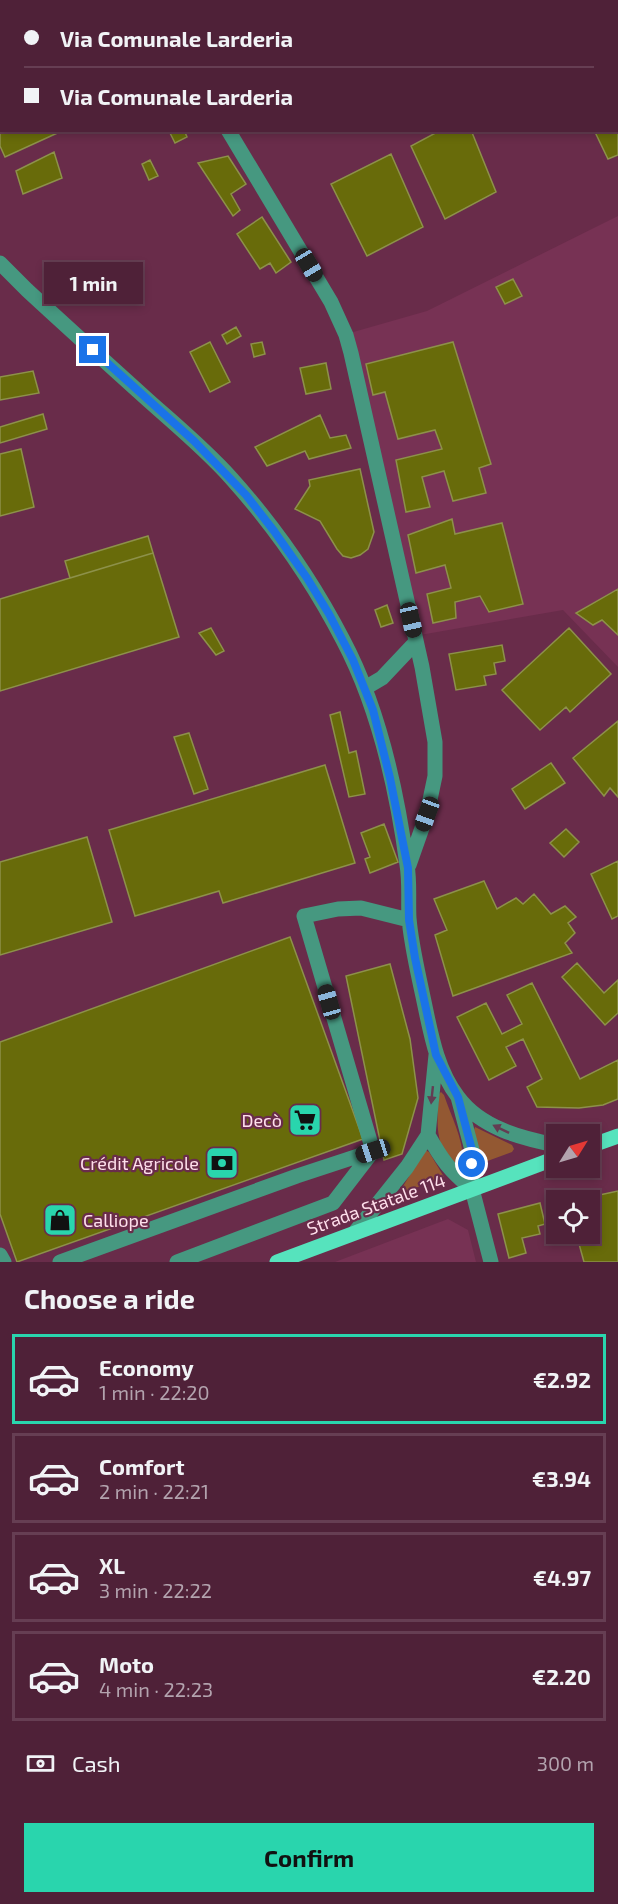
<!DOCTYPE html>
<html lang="en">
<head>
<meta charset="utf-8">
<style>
  body { margin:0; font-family:"Exo 2",sans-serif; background:#552940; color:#f1f3f6; height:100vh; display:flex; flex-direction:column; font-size:22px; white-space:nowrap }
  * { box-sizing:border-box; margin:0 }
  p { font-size:20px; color:#b3a3ae }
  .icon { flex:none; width:33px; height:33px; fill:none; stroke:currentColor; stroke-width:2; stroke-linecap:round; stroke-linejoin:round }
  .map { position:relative; height:1262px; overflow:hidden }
  .sheet { display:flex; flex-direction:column; background:#4f2138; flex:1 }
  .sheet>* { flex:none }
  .banner { position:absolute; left:0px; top:0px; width:618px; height:132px; box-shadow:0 3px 9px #0003,0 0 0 2px #663e53; display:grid; align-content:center; height:132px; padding:0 24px; background:#4f2138 }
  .needle { width:39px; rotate:53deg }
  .tools { position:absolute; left:546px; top:1124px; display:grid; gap:12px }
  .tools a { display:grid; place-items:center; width:54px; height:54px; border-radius:0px; background:#4f2138; box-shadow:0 3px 9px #0003,0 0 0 2px #663e53; font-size:30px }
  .end { position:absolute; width:27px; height:27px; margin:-14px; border:8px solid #1a73e8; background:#fff; box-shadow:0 0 0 3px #fff }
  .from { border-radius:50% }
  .bubble { position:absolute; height:42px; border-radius:0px; background:#4f2138; box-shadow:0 3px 9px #0003,0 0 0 2px #663e53; font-size:20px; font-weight:700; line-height:42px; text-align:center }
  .car { position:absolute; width:18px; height:36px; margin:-18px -9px; border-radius:8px; box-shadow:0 0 4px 2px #0007; background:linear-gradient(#222 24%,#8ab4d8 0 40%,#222 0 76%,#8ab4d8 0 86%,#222 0) }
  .banner b { display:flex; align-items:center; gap:21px; height:57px; font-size:22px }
  .banner b+b { border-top:2px solid #663e53 }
  .banner i { width:15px; height:15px; background:#f1f3f6 }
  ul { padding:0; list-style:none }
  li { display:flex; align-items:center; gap:18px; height:90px; margin:0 12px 9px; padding:0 12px; border:3px solid #663e53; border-radius:0px }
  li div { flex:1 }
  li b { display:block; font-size:22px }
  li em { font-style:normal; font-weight:700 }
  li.selected { border-color:#29d5ad }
  li>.icon { width:54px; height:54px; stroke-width:1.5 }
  h2 { padding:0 24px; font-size:27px; line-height:72px }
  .pay { display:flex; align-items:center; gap:15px; height:66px; padding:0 24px; font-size:22px }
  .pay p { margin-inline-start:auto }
  .cta { display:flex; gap:12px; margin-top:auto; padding:12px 24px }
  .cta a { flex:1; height:69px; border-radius:0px; background:#29d5ad; color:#111; font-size:24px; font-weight:700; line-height:69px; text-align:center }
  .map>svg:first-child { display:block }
  .built { fill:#773254 }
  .green { fill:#935832 }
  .building { fill:#686b0a; stroke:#8d914a; stroke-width:1.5 }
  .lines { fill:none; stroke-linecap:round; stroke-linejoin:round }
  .minor { stroke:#469880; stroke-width:15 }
  .major { stroke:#56e3bd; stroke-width:15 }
  .oneway { fill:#643c52 }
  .route { stroke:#1a73e8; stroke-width:8 }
  .labels { text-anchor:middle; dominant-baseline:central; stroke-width:4.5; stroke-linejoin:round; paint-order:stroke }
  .poi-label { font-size:18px; fill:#fedfeb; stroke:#692c4a; text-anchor:end }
  .street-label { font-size:18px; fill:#fedfeb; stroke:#692c4a }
</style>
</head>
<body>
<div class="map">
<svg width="618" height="1262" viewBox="0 0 618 1262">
  <rect width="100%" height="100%" fill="#692c4a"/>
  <path class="built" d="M618,216V667L563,610L420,635L350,333L427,311Z
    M448,1219L468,1230L476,1262H335Z"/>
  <path class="green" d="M441,1092L444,1095C451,1116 464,1140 463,1163L460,1165C433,1154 437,1118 439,1094Z
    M475,1127L512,1145L514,1149L512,1152L482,1163L480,1162L474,1130Z
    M425,1150L429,1152L444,1177L405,1192L402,1191V1188Z"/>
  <path class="building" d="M0,40H2V130H64L5,157L0,146Z
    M616,45H618V155L608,159L594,130H616Z
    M184,130L187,137L175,143L169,131Z
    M441,130H471L496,192L445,219L411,146Z
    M54,152L62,178L23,194L16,171Z
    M391,154L423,227L367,256L331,184Z
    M228,156L246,184L231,194L240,210L233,216L198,163Z
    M150,160L158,176L149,180L142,164Z
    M262,217L291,262L276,273L270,263L260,269L237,234Z
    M513,279L522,296L505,304L496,287Z
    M236,327L241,336L227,344L222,335Z
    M210,342L230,382L210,392L190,352Z
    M262,342L265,354L254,357L251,344Z
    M453,342L491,464L479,468L486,493L453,501L444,471L422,477L430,507L406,512L396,460L442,449L435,430L398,439L385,392L373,395L366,364Z
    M326,363L331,389L306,394L300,368Z
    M33,371L39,393L0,400V377Z
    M43,414L47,429L0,443V427Z
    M320,415L330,438L346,435L351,448L309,459L305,451L267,466L255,447Z
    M21,449L34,507L0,516V454Z
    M360,469L374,532L368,549L360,555L351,558L343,556L337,549L320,521L295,509L310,486L309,480Z
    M452,519L455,534L502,523L523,604L489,612L480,596L455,602L456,618L433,623L427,594L451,588L445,565L416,573L408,535Z
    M148,536L153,553L70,578L65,561Z
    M153,553L179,637L0,691V599Z
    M618,589V635L602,620L593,625L576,613Z
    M387,605L393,623L381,627L375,610Z
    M211,628L224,651L216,655L199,633Z
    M569,628L611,674L570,712L566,707L540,730L502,690Z
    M502,645L505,661L494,663L496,674L484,676L486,685L456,690L449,654Z
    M340,712L349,753L356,751L365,794L349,797L330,715Z
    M618,721V797L610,788L604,796L573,758Z
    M189,733L208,789L194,794L174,737Z
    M551,763L565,783L525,809L512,789Z
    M325,765L355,863L223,903L219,891L135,916L109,830Z
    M384,824L398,862L370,873L365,859L370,857L361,833Z
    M566,829L579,842L564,857L550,843Z
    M87,837L112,922L0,955V862Z
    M618,861V916L612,919L591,874Z
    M484,881L497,909L516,898L523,904L534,894L551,914L565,906L576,917L568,923L575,933L565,943L572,953L453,996L435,935L447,930L434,899Z
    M290,937L363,1139L17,1262L0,1214V1042Z
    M577,963L604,993L618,980V1013L605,1025L562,977Z
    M390,964L410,1039L418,1098L402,1154L384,1160L346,976Z
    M532,983L580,1079L618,1060V1099L603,1105L579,1108L537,1107L527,1087L542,1079L523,1039L506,1047L516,1066L489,1080L457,1017L486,1003L502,1034L522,1024L507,995Z
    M618,1191V1262H584L576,1233H590V1200H576Z
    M540,1203L545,1224L538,1226L540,1234L522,1238L526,1253L509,1258L498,1214Z"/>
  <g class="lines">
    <path class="minor" d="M150,0L151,2
      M384,2L387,0
      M228,130L331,302L346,335L351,353L422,667L435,742V776L427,814L409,865
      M0,263L27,290C67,327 108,364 149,401C177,426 206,450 231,478C275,527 313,582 343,640C378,706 397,791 407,865C410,882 408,901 409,918C411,943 417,968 422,992C430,1028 435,1067 458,1097C481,1128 521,1138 556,1145
      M365,688L382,678L416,642
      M458,1097L472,1150V1189L491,1262
      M428,1135C442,1160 449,1170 472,1189
      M356,1231L407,1167L428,1135L436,1055
      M0,1255L4,1262
      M60,1262L297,1176L373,1151
      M177,1262L333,1203L373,1151L304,916L338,909L361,908L409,920"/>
    <path class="major" d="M590,1146L618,1136
      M277,1262L556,1158"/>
  </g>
  <defs><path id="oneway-solid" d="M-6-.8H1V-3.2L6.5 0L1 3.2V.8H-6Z" transform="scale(1.5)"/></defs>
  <g class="oneway">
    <use href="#oneway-solid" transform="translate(432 1095) rotate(96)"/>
    <use href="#oneway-solid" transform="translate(501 1129) rotate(-154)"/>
  </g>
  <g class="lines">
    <path class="route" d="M93,350L194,441L246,495L274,531L307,578L329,614L353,660L373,710L390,778L408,868L409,920L415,958L436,1055L458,1097L472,1150V1164"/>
  </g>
  <defs>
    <g id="supermarket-square" transform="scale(1.725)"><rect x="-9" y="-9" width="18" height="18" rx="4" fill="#29d5ad" stroke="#692c4a"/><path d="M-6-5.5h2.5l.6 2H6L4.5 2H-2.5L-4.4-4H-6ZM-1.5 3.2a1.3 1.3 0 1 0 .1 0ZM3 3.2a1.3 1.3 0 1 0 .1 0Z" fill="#111"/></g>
    <g id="bank-square" transform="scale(1.725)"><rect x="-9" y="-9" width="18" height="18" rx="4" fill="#29d5ad" stroke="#692c4a"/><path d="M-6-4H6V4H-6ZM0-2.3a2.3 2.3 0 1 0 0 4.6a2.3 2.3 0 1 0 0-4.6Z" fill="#111"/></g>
    <g id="shop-square" transform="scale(1.725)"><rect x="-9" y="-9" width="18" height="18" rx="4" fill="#29d5ad" stroke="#692c4a"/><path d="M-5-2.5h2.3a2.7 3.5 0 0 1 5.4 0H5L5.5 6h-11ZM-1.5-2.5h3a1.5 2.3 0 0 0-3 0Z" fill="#111"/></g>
  </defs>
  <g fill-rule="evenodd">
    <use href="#supermarket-square" x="305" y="1120"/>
    <use href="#bank-square" x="222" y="1163"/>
    <use href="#shop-square" x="60" y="1220"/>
  </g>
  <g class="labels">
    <g class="poi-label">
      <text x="282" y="1120">Decò</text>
      <text x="199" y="1163">Crédit Agricole</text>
      <text x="83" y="1220" text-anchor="start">Calliope</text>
    </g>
    <g class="street-label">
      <text transform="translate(376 1204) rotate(-20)">Strada Statale 114</text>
    </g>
  </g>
</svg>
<div class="tools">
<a><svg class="needle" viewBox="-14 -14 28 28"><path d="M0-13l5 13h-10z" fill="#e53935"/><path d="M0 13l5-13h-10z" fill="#b3a3ae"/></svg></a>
<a><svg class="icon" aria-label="locate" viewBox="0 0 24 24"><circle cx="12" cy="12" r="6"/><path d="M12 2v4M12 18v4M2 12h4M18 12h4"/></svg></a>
</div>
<i class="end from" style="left:472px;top:1164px"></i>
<i class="end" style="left:93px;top:350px"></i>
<div class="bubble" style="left:44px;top:262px;width:99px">1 min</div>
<i class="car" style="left:309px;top:265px;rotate:149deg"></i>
<i class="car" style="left:411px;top:620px;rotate:167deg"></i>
<i class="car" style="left:427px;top:814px;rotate:200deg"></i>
<i class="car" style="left:329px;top:1002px;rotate:344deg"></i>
<i class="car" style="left:373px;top:1151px;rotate:252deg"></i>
<div class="banner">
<b><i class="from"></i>Via Comunale Larderia</b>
<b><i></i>Via Comunale Larderia</b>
</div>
</div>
<section class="sheet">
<h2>Choose a ride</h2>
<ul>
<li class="selected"><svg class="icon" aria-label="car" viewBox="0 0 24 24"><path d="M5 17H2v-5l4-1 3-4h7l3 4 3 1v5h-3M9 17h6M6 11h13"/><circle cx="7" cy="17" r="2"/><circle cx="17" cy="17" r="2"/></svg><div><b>Economy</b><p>1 min · 22:20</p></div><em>€2.92</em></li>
<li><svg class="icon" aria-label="car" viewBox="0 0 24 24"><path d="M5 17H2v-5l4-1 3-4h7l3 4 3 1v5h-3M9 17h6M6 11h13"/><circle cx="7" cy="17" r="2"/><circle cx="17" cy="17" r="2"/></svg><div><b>Comfort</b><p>2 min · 22:21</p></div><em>€3.94</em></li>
<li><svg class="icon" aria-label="car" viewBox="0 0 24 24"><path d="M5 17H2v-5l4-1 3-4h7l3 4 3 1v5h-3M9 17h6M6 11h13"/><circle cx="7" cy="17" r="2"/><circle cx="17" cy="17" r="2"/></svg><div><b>XL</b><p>3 min · 22:22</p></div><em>€4.97</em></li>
<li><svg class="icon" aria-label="car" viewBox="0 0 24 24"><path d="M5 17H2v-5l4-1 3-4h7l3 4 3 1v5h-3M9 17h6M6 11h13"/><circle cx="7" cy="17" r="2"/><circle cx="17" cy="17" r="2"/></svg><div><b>Moto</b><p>4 min · 22:23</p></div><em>€2.20</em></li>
</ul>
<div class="pay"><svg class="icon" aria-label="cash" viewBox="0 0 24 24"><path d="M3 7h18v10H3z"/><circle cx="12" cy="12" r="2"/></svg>Cash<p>300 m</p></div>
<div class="cta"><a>Confirm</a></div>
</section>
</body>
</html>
